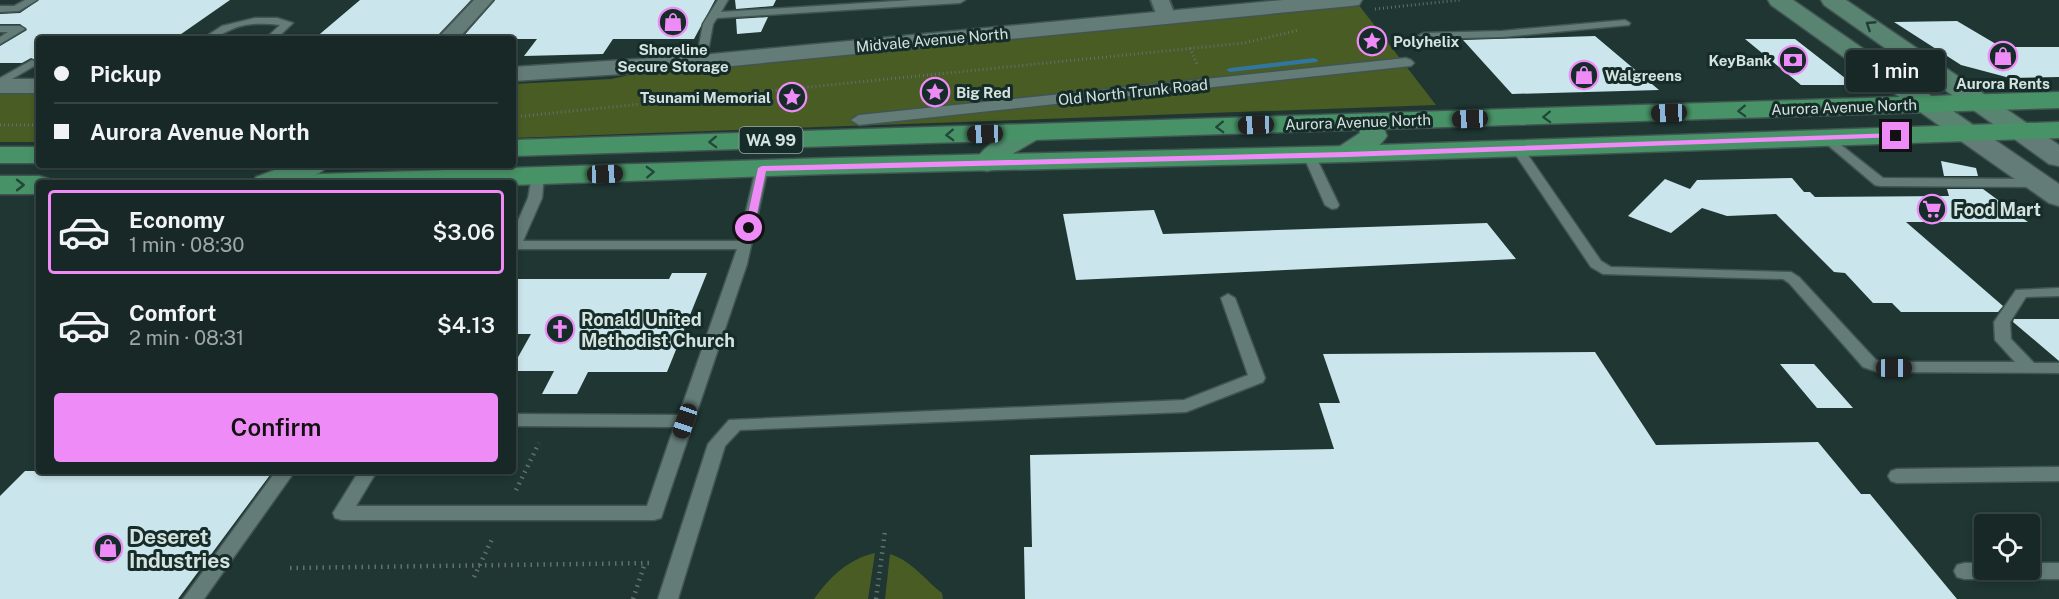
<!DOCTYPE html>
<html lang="en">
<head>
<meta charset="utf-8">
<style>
  body { margin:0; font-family:"Public Sans",sans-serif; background:#20302e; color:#f1f3f6; height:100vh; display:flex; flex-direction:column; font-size:22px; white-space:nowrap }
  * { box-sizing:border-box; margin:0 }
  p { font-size:20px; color:#9ea6a7 }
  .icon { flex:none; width:33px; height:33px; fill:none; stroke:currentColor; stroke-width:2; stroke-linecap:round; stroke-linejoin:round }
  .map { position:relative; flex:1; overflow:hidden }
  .side { position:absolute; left:36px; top:180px; width:480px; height:294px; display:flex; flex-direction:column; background:#172826; border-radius:6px; box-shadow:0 3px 9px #0003,0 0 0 2px #364443 }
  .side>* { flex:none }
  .hud { position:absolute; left:36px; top:36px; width:480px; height:132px; border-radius:6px; box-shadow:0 3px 9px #0003,0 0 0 2px #364443; display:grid; align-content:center; height:132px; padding:0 18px; background:#172826 }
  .fabs { position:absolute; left:1974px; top:514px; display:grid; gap:12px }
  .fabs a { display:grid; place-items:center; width:66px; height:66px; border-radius:6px; background:#172826; box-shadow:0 3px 9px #0003,0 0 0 2px #364443; font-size:30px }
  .end { position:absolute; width:27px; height:27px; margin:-14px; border:8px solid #ef8bf6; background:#111; box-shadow:0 0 0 3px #111 }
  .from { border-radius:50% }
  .bubble { position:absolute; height:42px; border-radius:6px; background:#172826; box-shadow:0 3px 9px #0003,0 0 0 2px #364443; font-size:20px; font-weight:600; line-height:42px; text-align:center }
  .car { position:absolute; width:18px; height:36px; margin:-18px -9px; border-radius:8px; box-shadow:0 0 4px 2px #0007; background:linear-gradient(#222 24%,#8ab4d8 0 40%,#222 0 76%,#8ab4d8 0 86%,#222 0) }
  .hud b { display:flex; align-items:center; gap:21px; height:57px; font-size:22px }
  .hud b+b { border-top:2px solid #364443 }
  .hud i { width:15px; height:15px; background:#f1f3f6 }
  ul { padding:10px 0 0; list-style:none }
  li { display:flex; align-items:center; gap:18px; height:84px; margin:0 12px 9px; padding:0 6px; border:3px solid transparent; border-radius:6px }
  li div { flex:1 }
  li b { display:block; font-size:22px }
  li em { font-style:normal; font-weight:600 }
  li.active { border-color:#ef8bf6 }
  li>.icon { width:54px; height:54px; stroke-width:1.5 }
  .button { display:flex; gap:12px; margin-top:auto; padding:12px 18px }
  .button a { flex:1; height:69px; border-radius:6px; background:#ef8bf6; color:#111; font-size:24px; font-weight:600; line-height:69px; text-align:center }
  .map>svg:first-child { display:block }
  .green { fill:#495c24 }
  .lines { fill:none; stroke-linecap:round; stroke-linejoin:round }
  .stream { fill:#3176a0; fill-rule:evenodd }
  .building { fill:#cae5eb }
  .service-casing { stroke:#415451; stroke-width:3 }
  .pedestrian-casing { stroke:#415451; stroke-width:3 }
  .minor-casing { stroke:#415451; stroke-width:4 }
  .tertiary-casing { stroke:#415451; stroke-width:3 }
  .secondary-casing { stroke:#415451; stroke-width:3 }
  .primary-casing { stroke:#415451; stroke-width:3 }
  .trunk-casing { stroke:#415451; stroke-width:3 }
  .path-far1 { stroke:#5f726f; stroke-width:3; stroke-dasharray:1 3; stroke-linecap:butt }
  .path { stroke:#5f726f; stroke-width:4.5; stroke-dasharray:1.5 5; stroke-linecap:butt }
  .service { fill:#637c78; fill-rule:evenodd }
  .pedestrian { fill:#637c78; fill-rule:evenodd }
  .minor { fill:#637c78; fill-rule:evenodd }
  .tertiary { fill:#637c78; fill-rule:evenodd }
  .secondary { fill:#588471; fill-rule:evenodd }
  .primary { fill:#4e8c6b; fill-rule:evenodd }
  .trunk { fill:#479266; fill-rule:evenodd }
  .oneway { stroke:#223e37 }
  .oneway2 { stroke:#224638 }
  .route { fill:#ef8bf6 }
  .labels { text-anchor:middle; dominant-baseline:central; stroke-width:6; stroke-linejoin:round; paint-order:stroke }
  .far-street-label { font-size:15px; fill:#d5e3e0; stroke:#152c28 }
  .far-poi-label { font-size:15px; font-weight:bold; fill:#d5e3e0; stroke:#152c28; text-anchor:start }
  .shield { fill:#152c28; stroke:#9baca9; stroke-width:1.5 }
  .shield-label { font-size:16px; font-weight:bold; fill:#d5e3e0 }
  .poi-label { font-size:18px; font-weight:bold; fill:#d5e3e0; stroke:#152c28; text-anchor:start }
  .near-poi-label { font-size:21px; font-weight:bold; fill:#d5e3e0; stroke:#152c28; text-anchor:start }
</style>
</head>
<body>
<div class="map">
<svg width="2059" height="599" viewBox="0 0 2059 599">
  <rect width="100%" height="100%" fill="#1f3632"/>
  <path class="green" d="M1358,4L1436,105L513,138V84L611,79L644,72Z
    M0,93H39V142H0Z
    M875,553L868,599H814C830,577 848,559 875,553Z
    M890,554C912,561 925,580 942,593L943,599H885Z"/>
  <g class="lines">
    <path class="stream" d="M1314,58L1318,60L1317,62L1230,72L1226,70L1230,68Z"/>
  </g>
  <path class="building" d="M39,0H230L174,39H39V62L31,58L22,63H0V46L27,30L20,24H0V14L20,13Z
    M360,0H471L435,39H314Z
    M495,0H715L694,39H613L603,54L524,56L537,39H461Z
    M735,0H776L773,6L736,9Z
    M768,17L761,32L737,34L736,19Z
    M1957,21L2001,47H2059V77L2010,78L1961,65L1894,22Z
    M1595,36L1659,90L1512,94L1463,40Z
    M1745,39H1795L1854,85H1801Z
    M1941,161L1976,168L1978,176H1944Z
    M1792,178L1804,192H1810L1815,197L1949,196L1947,189H1983L2028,222H1906L2003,306L1998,312H1901L1892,303H1873L1845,273L1834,272L1776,214L1727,216L1702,208L1671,233L1628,216L1665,179L1690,189L1697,180Z
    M1154,210L1163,234L1487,223L1516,259L1076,280L1063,214Z
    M672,273H707L667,372H588L577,394H542L554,371H513V366L531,334H513V279H669Z
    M2014,319H2059V361L2013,322Z
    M1595,352L1656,445L1818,442L1861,494H1870L1957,599H1025L1024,547H1032L1030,455L1334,449L1319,403H1340L1323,354Z
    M1780,364H1814L1853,408H1817Z
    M25,471H273L178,599H0V496Z"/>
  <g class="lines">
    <g class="service-casing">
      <path id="service" d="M25,0H37L19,11L0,12V6H14Z
        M718,0H728L721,12L912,0H965L960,3L717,18L713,24L706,62L705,64H697L696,62L703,24Z
        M255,18H277L293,23L276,39H265L280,25C266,23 251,23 237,27C224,32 216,39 202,39L222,26Z
        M1625,20L1630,23L1629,25L1502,37L1423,39L1418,36L1423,33L1502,31Z
        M0,26H20L25,29L0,44V37L8,32H0Z
        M32,60L37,63L36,65L0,86V78Z
        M1827,134L1883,178L2038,179L2044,183L2038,187L1880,186L1875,185L1823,141L1821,138Z
        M1517,144L1521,145L1601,261L1611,267L1791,272L1799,277L1875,359L1880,362H2015L1995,340L1994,322L2016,290L2059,288V296L2026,297L2010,322L2011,339L2034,363H2059V373L1878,372L1863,367L1789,283L1783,279L1603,274L1591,267L1511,148Z
        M1309,151L1315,155L1339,205L1337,208L1332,209L1325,205L1303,155Z
        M762,164L768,168L747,264L661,518L654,520H342L335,518L333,513L359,471H377L356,506H647L674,427L513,426V414L679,415L737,249H513V232L528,198L532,176L538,172L544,176L542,198L523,241H739L756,168Z
        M1228,294L1235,298L1265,378L1263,382L1186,412L740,430L725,446L678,599H658L708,444L729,420L1184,400L1248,375L1221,298Z
        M2059,467V481L1897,483L1891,481L1888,476L1891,471L1897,469Z
        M276,471H295L204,599H183Z
        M1964,563H1984V570H2030V563H2059V579H1964L1957,577L1954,571L1957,565Z"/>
    </g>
    <g class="pedestrian-casing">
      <path id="pedestrian" d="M1406,58L1411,60L1414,63L1411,66L859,125L851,120L859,115Z"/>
    </g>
    <g class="minor-casing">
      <path id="minor" d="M474,0H493L458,39H437Z
        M1151,0H1169L1176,18L1173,22H1159Z"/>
    </g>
    <g class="tertiary-casing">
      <path id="tertiary" d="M1283,0H1362L1359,5L1351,6L701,69L513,81V67L701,55Z
        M0,79H39V93H0Z
        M2022,124L2031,126L2059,145V166L2049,164L2013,138L2009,132L2013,126Z
        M1967,125L1976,127L2059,184V206L2049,203L1958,139L1954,133L1958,127Z"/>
    </g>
    <g class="secondary-casing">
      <path id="secondary" d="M1768,0H1793L1976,127L1980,133L1976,139L1967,141L1958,139L1771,5Z
        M1821,0H1846L2031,126L2035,132L2031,138L2022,140L2013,138L1824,5Z"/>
    </g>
    <g class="primary-casing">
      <path id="primary" d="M1370,114L1379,116L1387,136C1377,151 1355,164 1337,160L1333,154L1337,148L1360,133L1357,122L1361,116Z
        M1029,125L1038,127L1042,133L1038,139L1012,154L997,169L987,171L977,169L973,163C986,144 1007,130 1029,125Z
        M288,165H328C314,185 274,183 252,183L256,177Z"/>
    </g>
    <g class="trunk-casing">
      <path id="trunk" d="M2059,92V108L513,156V140Z
        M2059,122V138L1347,162L828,174L513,185V183H305L309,177L319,174L828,158L1347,146Z
        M0,147H39V163H0Z
        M0,176H39L49,179L52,183H39V194H0Z"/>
    </g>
    <path class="path-far1" d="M1375,9L1460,0
      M1190,48L1197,64
      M513,117L1244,43L1299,30
      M0,125H39"/>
    <path class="path" d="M516,490L539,443
      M290,568L653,563
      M474,577L493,537
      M633,599L645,563
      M876,599L885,531"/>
    <use href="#service" class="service"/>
    <use href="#pedestrian" class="pedestrian"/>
    <use href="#minor" class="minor"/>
    <use href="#tertiary" class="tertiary"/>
    <use href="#secondary" class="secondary"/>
    <use href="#primary" class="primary"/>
    <use href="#trunk" class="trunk"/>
  </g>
  <defs><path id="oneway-chevron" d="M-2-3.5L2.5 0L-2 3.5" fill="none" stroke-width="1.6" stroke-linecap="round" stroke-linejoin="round" transform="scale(1.5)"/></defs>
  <use class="oneway" href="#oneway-chevron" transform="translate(1870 25) rotate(-147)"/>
  <g class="oneway2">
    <use href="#oneway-chevron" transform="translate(1742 111) rotate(178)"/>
    <use href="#oneway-chevron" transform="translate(1547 117) rotate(178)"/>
    <use href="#oneway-chevron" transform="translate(1220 127) rotate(178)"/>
    <use href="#oneway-chevron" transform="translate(950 135) rotate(178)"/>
    <use href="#oneway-chevron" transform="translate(713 142) rotate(178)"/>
    <use href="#oneway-chevron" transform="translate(650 172) rotate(-2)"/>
    <use href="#oneway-chevron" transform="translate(20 185)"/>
  </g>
  <path class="route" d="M1896,133L1900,136L1899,137L1347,157L766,171L754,228L749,230L745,228L758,168L762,166L1347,152Z"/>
  <defs>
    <g id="shop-ring" transform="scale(1.5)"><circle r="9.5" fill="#152c28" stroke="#ef8bf6" stroke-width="1.5"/><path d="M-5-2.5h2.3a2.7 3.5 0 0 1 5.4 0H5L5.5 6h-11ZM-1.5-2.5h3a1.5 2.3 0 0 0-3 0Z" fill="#ef8bf6"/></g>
    <g id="sight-ring" transform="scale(1.5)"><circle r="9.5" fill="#152c28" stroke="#ef8bf6" stroke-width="1.5"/><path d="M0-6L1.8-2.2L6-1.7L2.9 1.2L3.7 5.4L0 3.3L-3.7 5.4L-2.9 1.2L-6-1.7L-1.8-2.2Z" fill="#ef8bf6"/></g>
    <g id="bank-ring" transform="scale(1.5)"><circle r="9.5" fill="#152c28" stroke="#ef8bf6" stroke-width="1.5"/><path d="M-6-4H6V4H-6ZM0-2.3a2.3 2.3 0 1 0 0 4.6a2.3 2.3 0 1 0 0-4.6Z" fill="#ef8bf6"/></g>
    <g id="supermarket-ring" transform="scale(1.5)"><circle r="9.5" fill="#152c28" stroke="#ef8bf6" stroke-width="1.5"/><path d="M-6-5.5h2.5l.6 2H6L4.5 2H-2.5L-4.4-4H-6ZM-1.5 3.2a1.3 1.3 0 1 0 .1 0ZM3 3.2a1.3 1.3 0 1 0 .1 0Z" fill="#ef8bf6"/></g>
    <g id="church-ring" transform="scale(1.5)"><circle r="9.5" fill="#152c28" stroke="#ef8bf6" stroke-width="1.5"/><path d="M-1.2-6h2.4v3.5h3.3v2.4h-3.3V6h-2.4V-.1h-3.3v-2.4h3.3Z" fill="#ef8bf6"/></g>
  </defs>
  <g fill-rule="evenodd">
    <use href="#shop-ring" x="673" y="22"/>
    <use href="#sight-ring" x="1372" y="41"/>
    <use href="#shop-ring" x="2003" y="56"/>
    <use href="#bank-ring" x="1793" y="60"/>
    <use href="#shop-ring" x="1584" y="75"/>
    <use href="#sight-ring" x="935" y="92"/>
    <use href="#sight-ring" x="792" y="97"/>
    <use href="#supermarket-ring" x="1932" y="209"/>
    <use href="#church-ring" x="560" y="329"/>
    <use href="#shop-ring" x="108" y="548"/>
  </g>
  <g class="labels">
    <g class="far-street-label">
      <text transform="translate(932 40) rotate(-5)">Midvale Avenue North</text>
      <text transform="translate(1133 92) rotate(-6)">Old North Trunk Road</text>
      <text transform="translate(1844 107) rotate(-2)">Aurora Avenue North</text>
      <text transform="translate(1358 122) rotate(-2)">Aurora Avenue North</text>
    </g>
    <g class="far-poi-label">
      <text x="1393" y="41">Polyhelix</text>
      <text x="673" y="49" text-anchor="middle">Shoreline<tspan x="673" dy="17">Secure Storage</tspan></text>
      <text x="1772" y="60" text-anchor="end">KeyBank</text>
      <text x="1605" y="75">Walgreens</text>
      <text x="2003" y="83" text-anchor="middle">Aurora Rents</text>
      <text x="956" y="92">Big Red</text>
      <text x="771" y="97" text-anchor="end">Tsunami Memorial</text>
    </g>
    <rect class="shield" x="739.5" y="127" width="63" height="26" rx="4.5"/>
    <g class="shield-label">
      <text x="771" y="140">WA 99</text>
    </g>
    <g class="poi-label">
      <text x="1953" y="209">Food Mart</text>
      <text x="581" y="319">Ronald United<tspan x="581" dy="21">Methodist Church</tspan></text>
    </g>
    <g class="near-poi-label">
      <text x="129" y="536">Deseret<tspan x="129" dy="24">Industries</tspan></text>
    </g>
  </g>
</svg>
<div class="fabs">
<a><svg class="icon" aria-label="locate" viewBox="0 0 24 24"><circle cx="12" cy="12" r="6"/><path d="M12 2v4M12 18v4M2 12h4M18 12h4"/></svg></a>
</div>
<i class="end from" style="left:749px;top:228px"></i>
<i class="end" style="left:1896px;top:136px"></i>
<div class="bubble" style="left:1846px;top:50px;width:99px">1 min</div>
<i class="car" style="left:1669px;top:113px;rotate:268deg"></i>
<i class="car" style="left:1470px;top:119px;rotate:268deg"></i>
<i class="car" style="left:1256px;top:125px;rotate:268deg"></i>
<i class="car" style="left:985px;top:134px;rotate:268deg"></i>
<i class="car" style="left:605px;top:174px;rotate:88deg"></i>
<i class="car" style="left:1894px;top:368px;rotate:90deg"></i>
<i class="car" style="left:685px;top:421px;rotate:199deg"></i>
<div class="hud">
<b><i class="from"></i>Pickup</b>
<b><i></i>Aurora Avenue North</b>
</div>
<section class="side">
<ul>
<li class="active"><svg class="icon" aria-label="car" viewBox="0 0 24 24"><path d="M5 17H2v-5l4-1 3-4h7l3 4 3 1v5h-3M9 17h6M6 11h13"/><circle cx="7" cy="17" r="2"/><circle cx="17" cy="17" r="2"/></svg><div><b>Economy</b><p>1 min · 08:30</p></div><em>$3.06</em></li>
<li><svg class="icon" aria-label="car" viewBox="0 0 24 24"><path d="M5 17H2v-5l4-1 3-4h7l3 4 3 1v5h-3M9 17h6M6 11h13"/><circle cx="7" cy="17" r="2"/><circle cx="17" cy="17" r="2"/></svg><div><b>Comfort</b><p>2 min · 08:31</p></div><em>$4.13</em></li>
</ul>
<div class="button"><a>Confirm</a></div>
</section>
</div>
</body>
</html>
